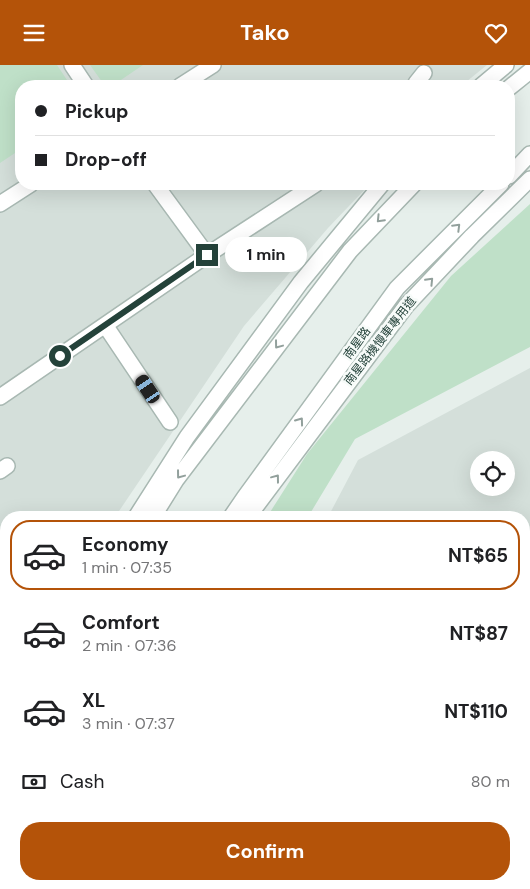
<!DOCTYPE html>
<html lang="en">
<head>
<meta charset="utf-8">
<style>
  body { margin:0; font-family:"DM Sans","Noto Sans TC",sans-serif; background:#f2f2f2; color:#202124; height:100vh; display:flex; flex-direction:column; font-size:19px; white-space:nowrap }
  * { box-sizing:border-box; margin:0 }
  p { font-size:16px; color:#757577 }
  .icon { flex:none; width:28px; height:28px; fill:none; stroke:currentColor; stroke-width:2; stroke-linecap:round; stroke-linejoin:round }
  .map { position:relative; flex:1; overflow:hidden }
  .panel { position:absolute; left:0px; top:446px; width:530px; height:379px; display:flex; flex-direction:column; background:#fff; border-radius:20px 20px 0 0; box-shadow:0 5px 20px #0002 }
  .panel>* { flex:none }
  .top-card { position:absolute; left:15px; top:15px; width:500px; height:110px; border-radius:20px; box-shadow:0 5px 20px #0002; display:grid; align-content:center; height:110px; padding:0 20px; background:#fff }
  .fabs { position:absolute; left:470px; top:386px; display:grid; gap:10px }
  .fabs a { display:grid; place-items:center; width:45px; height:45px; border-radius:50%; background:#fff; box-shadow:0 5px 20px #0002; font-size:25px }
  .end { position:absolute; width:22px; height:22px; margin:-11px; border:6px solid #24423a; background:#fff; box-shadow:0 0 0 2px #fff }
  .from { border-radius:50% }
  .bubble { position:absolute; height:35px; border-radius:18px; background:#fff; box-shadow:0 5px 20px #0002; font-size:16px; font-weight:700; line-height:35px; text-align:center }
  .car { position:absolute; width:15px; height:30px; margin:-15px -8px; border-radius:6px; box-shadow:0 0 4px 1px #0007; background:linear-gradient(#222 24%,#8ab4d8 0 40%,#222 0 76%,#8ab4d8 0 86%,#222 0) }
  .top-card b { display:flex; align-items:center; gap:18px; height:48px; font-size:19px }
  .top-card b+b { border-top:1px solid #e0e0e0 }
  .top-card i { width:12px; height:12px; background:#202124 }
  ul { padding:9px 0 0; list-style:none }
  li { display:flex; align-items:center; gap:15px; height:70px; margin:0 10px 8px; padding:0 10px; border:2px solid transparent; border-radius:20px }
  li div { flex:1 }
  li b { display:block; font-size:19px }
  li em { font-style:normal; font-weight:700 }
  li.selected { border-color:#b45309 }
  li>.icon { width:45px; height:45px; stroke-width:1.5 }
  .pay { display:flex; align-items:center; gap:12px; height:55px; padding:0 20px; font-size:19px }
  .pay p { margin-inline-start:auto }
  .action { display:flex; gap:10px; margin-top:auto; padding:10px 20px }
  .action a { flex:1; height:58px; border-radius:20px; background:#b45309; color:#fff; font-size:20px; font-weight:700; line-height:58px; text-align:center }
  header { display:flex; justify-content:space-between; align-items:center; height:65px; padding:0 20px; background:#b45309; color:#fff; font-size:22px; font-weight:700 }
  .map>svg:first-child { display:block }
  .built { fill:#d4dfda; fill-rule:evenodd }
  .green { fill:#bfe0c8 }
  .lines { fill:none; stroke-linecap:round; stroke-linejoin:round }
  .minor-casing { stroke:#a8b8b2; stroke-width:18 }
  .minor { stroke:#fff; stroke-width:15 }
  .oneway { stroke:#92a09c }
  .route { stroke:#24423a; stroke-width:6 }
  .labels { text-anchor:middle; dominant-baseline:central; stroke-width:5; stroke-linejoin:round; paint-order:stroke }
  .street-label { font-size:12px; fill:#24423a; stroke:#f7fbf9 }
</style>
</head>
<body>
<header><svg class="icon" aria-label="menu" viewBox="0 0 24 24"><path d="M4 6h16M4 12h16M4 18h16"/></svg>Tako<svg class="icon" aria-label="heart" viewBox="0 0 24 24"><path d="M12 20l-8-8c-3-5 5-10 8-4 3-6 11-1 8 4z"/></svg></header>
<div class="map">
<svg width="530" height="824" viewBox="0 0 530 824">
  <rect width="100%" height="100%" fill="#e6efeb"/>
  <path class="built" d="M0,0H487L461,21H21V119H370L328,163L244,261L115,452H6V621L0,631Z
    M530,303V811L524,815V452H328L358,395ZM479,395H506V422H479Z
    M109,819H361L364,824H105Z
    M430,819H519L512,824H433Z"/>
  <path class="green" d="M0,0H57L71,21H21V84L0,98Z
    M90,0H143L112,21H105Z
    M530,139V282L355,374L308,452H267L307,389L451,211Z"/>
  <g class="lines">
    <g class="minor-casing">
      <path id="minor" d="M72,0L86,21
        M180,21L213,0
        M416,21V18L424,8
        M481,21L506,0
        M509,23L530,6
        M509,111L530,89
        M155,119L207,190
        M0,139L31,119
        M105,260L170,357
        M0,332L207,190L316,119
        M0,406L7,401
        M136,452L187,372L301,217L382,119
        M153,452L176,415L350,186L414,119
        M231,452L244,433L397,223L501,119
        M248,452L406,241L472,171L530,114
        M0,666L6,657
        M0,699L6,689
        M382,819L385,824
        M408,819L411,824
        M0,824L6,814
        M16,824L19,819"/>
    </g>
    <use href="#minor" class="minor"/>
  </g>
  <defs><path id="oneway-chevron" d="M-2-3.5L2.5 0L-2 3.5" fill="none" stroke-width="1.6" stroke-linecap="round" stroke-linejoin="round" transform="scale(1.25)"/></defs>
  <g class="oneway">
    <use href="#oneway-chevron" transform="translate(380 154) rotate(134)"/>
    <use href="#oneway-chevron" transform="translate(457 162) rotate(-45)"/>
    <use href="#oneway-chevron" transform="translate(430 216) rotate(-46)"/>
    <use href="#oneway-chevron" transform="translate(278 280) rotate(127)"/>
    <use href="#oneway-chevron" transform="translate(300 356) rotate(-54)"/>
    <use href="#oneway-chevron" transform="translate(180 410) rotate(127)"/>
    <use href="#oneway-chevron" transform="translate(276 413) rotate(-53)"/>
  </g>
  <g class="lines">
    <path class="route" d="M60,291L207,190"/>
  </g>
  <g class="labels">
    <g class="street-label">
      <text transform="translate(380 276) rotate(-52)">南星路機慢車專用道</text>
      <text transform="translate(357 278) rotate(-54)">南星路</text>
    </g>
  </g>
</svg>
<div class="fabs">
<a><svg class="icon" aria-label="locate" viewBox="0 0 24 24"><circle cx="12" cy="12" r="6"/><path d="M12 2v4M12 18v4M2 12h4M18 12h4"/></svg></a>
</div>
<i class="end from" style="left:60px;top:291px"></i>
<i class="end" style="left:207px;top:190px"></i>
<div class="bubble" style="left:225px;top:172px;width:82px">1 min</div>
<i class="car" style="left:148px;top:324px;rotate:326deg"></i>
<div class="top-card">
<b><i class="from"></i>Pickup</b>
<b><i></i>Drop-off</b>
</div>
<section class="panel">
<ul>
<li class="selected"><svg class="icon" aria-label="car" viewBox="0 0 24 24"><path d="M5 17H2v-5l4-1 3-4h7l3 4 3 1v5h-3M9 17h6M6 11h13"/><circle cx="7" cy="17" r="2"/><circle cx="17" cy="17" r="2"/></svg><div><b>Economy</b><p>1 min · 07:35</p></div><em>NT$65</em></li>
<li><svg class="icon" aria-label="car" viewBox="0 0 24 24"><path d="M5 17H2v-5l4-1 3-4h7l3 4 3 1v5h-3M9 17h6M6 11h13"/><circle cx="7" cy="17" r="2"/><circle cx="17" cy="17" r="2"/></svg><div><b>Comfort</b><p>2 min · 07:36</p></div><em>NT$87</em></li>
<li><svg class="icon" aria-label="car" viewBox="0 0 24 24"><path d="M5 17H2v-5l4-1 3-4h7l3 4 3 1v5h-3M9 17h6M6 11h13"/><circle cx="7" cy="17" r="2"/><circle cx="17" cy="17" r="2"/></svg><div><b>XL</b><p>3 min · 07:37</p></div><em>NT$110</em></li>
</ul>
<div class="pay"><svg class="icon" aria-label="cash" viewBox="0 0 24 24"><path d="M3 7h18v10H3z"/><circle cx="12" cy="12" r="2"/></svg>Cash<p>80 m</p></div>
<div class="action"><a>Confirm</a></div>
</section>
</div>
</body>
</html>
